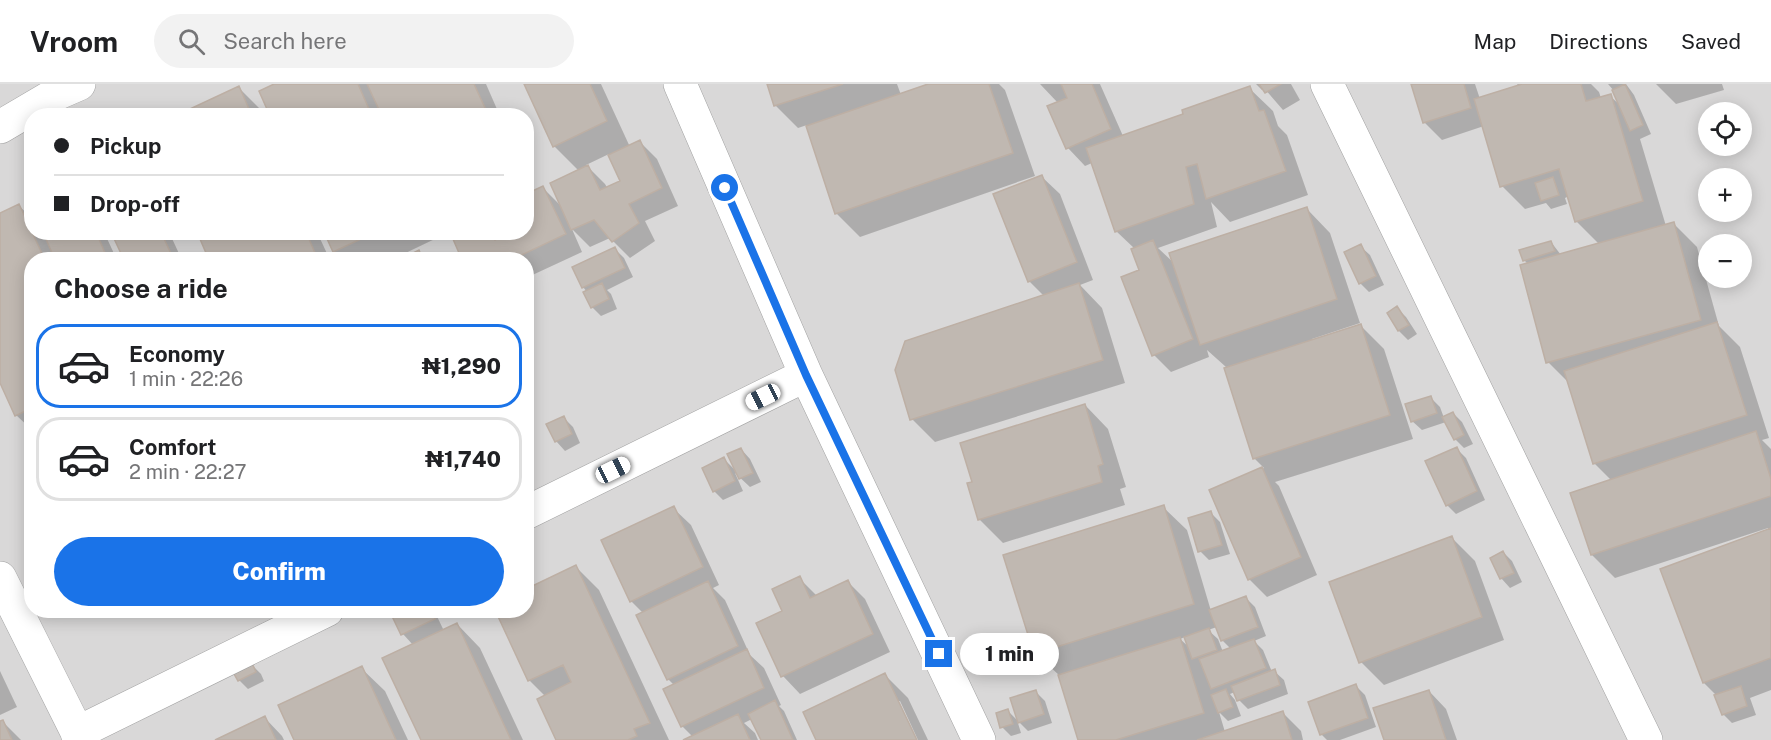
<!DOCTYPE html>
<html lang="en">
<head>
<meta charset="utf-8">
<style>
  body { margin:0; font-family:"Public Sans",sans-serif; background:#f2f2f2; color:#202124; height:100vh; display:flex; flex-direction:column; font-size:22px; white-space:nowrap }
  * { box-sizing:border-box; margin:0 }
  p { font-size:20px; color:#757577 }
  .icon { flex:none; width:33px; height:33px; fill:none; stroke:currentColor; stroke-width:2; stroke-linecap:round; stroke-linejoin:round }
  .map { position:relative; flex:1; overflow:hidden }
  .drawer { position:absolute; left:24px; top:168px; width:510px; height:366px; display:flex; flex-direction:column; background:#fff; border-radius:24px; box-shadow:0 3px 15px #0003 }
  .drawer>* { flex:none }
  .hud { position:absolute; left:24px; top:24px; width:510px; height:132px; border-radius:24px; box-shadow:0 3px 15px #0003; display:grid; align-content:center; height:132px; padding:0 30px; background:#fff }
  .tools { position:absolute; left:1698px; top:18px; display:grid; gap:12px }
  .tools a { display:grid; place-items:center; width:54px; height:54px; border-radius:50%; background:#fff; box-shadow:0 3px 15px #0003; font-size:30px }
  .end { position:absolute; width:27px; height:27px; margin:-14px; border:8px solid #1a73e8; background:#fff; box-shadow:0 0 0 3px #fff }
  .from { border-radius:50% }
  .bubble { position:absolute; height:42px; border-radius:21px; background:#fff; box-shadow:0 3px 15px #0003; font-size:20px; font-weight:800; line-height:42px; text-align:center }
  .car { position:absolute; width:18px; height:36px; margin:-18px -9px; border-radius:8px; box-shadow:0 0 4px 2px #0007; background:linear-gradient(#fff 24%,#345 0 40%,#fff 0 76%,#345 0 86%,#fff 0) }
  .hud b { display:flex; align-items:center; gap:21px; height:57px; font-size:22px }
  .hud b+b { border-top:2px solid #e0e0e0 }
  .hud i { width:15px; height:15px; background:#202124 }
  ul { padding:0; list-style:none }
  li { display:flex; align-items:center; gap:18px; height:84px; margin:0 12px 9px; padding:0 18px; border:3px solid #e0e0e0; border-radius:24px }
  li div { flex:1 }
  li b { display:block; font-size:22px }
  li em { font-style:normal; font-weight:800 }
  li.active { border-color:#1a73e8 }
  li>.icon { width:54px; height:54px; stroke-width:1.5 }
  h2 { padding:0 30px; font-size:27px; line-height:72px }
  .action { display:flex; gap:12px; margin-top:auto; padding:12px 30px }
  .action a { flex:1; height:69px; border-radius:36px; background:#1a73e8; color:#fff; font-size:24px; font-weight:800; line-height:69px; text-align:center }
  header { display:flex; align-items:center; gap:36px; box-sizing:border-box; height:84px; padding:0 30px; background:#fff; border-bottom:2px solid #e0e0e0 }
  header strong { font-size:28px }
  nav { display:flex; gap:33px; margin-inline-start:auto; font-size:21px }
  .search { width:420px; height:54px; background:#f2f2f2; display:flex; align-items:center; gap:15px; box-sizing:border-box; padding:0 21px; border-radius:33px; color:#757577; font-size:22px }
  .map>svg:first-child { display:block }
  .residential { fill:#d9d8d8; fill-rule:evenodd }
  .shadow { fill:#0003; fill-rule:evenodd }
  .building { fill:#c0b8b1; stroke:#bdafa4; stroke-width:1.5 }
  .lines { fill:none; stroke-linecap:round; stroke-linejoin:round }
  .minor-casing { stroke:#a2a2a2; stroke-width:34 }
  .minor { stroke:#fff; stroke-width:33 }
  .route { stroke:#1a73e8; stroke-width:8 }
</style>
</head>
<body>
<header>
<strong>Vroom</strong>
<div class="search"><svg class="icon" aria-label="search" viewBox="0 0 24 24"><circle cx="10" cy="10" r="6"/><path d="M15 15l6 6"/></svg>Search here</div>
<nav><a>Map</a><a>Directions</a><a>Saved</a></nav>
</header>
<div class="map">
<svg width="1771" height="656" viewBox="0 0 1771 656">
  <rect width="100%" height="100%" fill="#ece8e1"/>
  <path class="residential" d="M0,0H1771V656H0ZM1708,28H1742V62H1708ZM32,32H526V148H32ZM1708,94H1742V128H1708ZM1708,160H1742V194H1708ZM32,176H526V526H32Z"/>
  <path class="shadow" d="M278,0H486L500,32H272Z
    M525,0H601L630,63L640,58L657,75L678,122L645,137L655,157L630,174L610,154L590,163L572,145L582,168L526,194V176H464L452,151H451L448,148H499L502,155L526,148L543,104L562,123L579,87L554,62ZM609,70L622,98L608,105L605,100L586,81Z
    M769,0H897L901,11L933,0H999L1005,6L1035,92L860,153L836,129L807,41L798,44L775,21Z
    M1040,0H1100L1123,52L1185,30L1249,4L1273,27L1278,42L1287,51L1308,111L1230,138L1211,118L1217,143L1158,164L1174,179L1307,125L1330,149L1360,239L1312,255L1313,257L1361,242L1384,265L1413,355L1275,398L1279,402L1317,491L1267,513L1249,495L1211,407L1264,384L1254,374L1226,283L1207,266L1209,273L1171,288L1154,271L1141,187L1135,165L1116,147L1092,79L1085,82L1068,64L1049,23L1058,19Z
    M1256,0H1291L1300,16L1283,26L1264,4L1262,6Z
    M1413,0H1475L1480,15L1519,3L1517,0H1591L1599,8L1601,14L1610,12L1620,21L1614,7L1608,0H1626L1634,11L1651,50L1640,55L1666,142L1674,140L1697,163L1719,242L1740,263L1769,354L1762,356L1771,365V606L1750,614L1756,631L1732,639L1723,630L1717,612L1704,599L1768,446V444L1615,494L1592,471L1612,397L1594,379L1569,299L1548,278L1528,180L1524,176L1551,158L1561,171L1599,160L1576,137L1569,112L1565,114L1567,120L1551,125L1546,119L1525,125L1502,102L1484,42L1442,56L1424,38Z
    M1656,0H1722L1724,6L1676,20Z
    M239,4L262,27L264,32H179Z
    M1042,93L1060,110L1093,196L1080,201L1102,224L1125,299L935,358L912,335L1044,212L1029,197Z
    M19,122L32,134V148H104L117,176H32V346L16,331L0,296V131Z
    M112,148H169L182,176H125Z
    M199,148H317L330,176H211Z
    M325,148H437L439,153L391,176H342L334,168Z
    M1360,162L1370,171L1384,201L1369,208L1360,199Z
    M615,165L624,174L633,193L607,206L611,210L617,225L601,232L592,223L587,208L583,203Z
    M1397,224L1406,233L1417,250L1408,256L1399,247L1389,229Z
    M1431,314L1440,323L1444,334L1453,329L1462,338L1473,360L1464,364L1455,355L1446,338L1422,346L1412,337Z
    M1085,321L1108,345L1126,403L1120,405L1125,421L1003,459L979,435L974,399Z
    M564,334L573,343L580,359L565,367L556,357Z
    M1456,364L1466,374L1485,416L1456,430L1447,421Z
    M741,365L750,375L761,398L750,403L735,389L743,407L723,416L714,407L724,375L738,389Z
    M1163,423L1187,446L1211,527L1246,514L1255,523L1266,552L1254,557L1263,566L1272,588L1274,587L1284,596L1288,610L1248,625L1239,616L1235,608L1230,610L1235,616L1241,632L1228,637L1219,628L1225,648L1283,629L1301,647L1303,656H1079L1060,592L1035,569ZM1217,543L1222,556L1231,565L1223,568L1218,555L1208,546ZM1185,553L1190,564L1180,555Z
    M673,424L691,441L719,501L713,504L725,516L750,571L764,584L781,621L779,622L784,627L797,656H762L752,635L744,639L755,649L758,656H686L693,653L682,642L674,601L668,595L643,529L631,517Z
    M1211,429L1220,438L1230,470L1209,476L1200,467Z
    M1452,454L1475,477L1504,556L1384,601L1361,578Z
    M1503,468L1512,477L1522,498L1510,504L1501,494Z
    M576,483L599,506L669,656H557L545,612L529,596L526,526Z
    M799,494L817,512L848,498L865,515L890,568L800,610L783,592L758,540L784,528Z
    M125,526H146L132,533Z
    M396,526H434L444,547L457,540L480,564L523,656H422L413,561L403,550Z
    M252,581L261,590L264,597L248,605L239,596Z
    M361,584L385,607L408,656H296Z
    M0,587L17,623L0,631Z
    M885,591L908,614L928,656H918L900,617H897L915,656H817Z
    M1356,602L1365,611L1376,643L1340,656H1327L1321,650Z
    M1429,607L1446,625L1457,656H1385Z
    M1036,608L1045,617L1052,639L1028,647L1019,638Z
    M1008,627L1017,636L1021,649L1011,652L1002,643Z
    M265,634L282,652L284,656H218Z
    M2,637L21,656H0V638Z"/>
  <path class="building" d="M274,0H358L372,32H270L259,7Z
    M367,0H474L486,26L475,32H382Z
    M524,0H590L607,37L553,63Z
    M767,0H843L774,22Z
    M928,0H989L1013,69L835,130L806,42Z
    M1061,0H1092L1111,45L1066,65L1047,22L1067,14Z
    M1259,0H1281L1265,9Z
    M1411,0H1464L1471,24L1423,39Z
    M1522,0H1581L1586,17L1611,10L1643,117L1575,138L1559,85L1500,103L1474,15Z
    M1625,0L1643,41L1630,47L1612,6Z
    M239,2L252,32H175Z
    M1250,2L1259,27L1264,26L1286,87L1206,115L1197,80L1186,83L1194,120L1115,148L1086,64L1183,30L1182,26Z
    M640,56L662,104L629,120L639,139L612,158L594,136L571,146L550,99L588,81L600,106L620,97L608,71Z
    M1042,91L1077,178L1028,198L993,110Z
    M1553,93L1559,111L1541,117L1535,99Z
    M543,102L566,150L511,176H462L450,148H491L495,156L512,148H526V110Z
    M19,120L45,176H32V324L15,332L0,299V129Z
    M1307,123L1337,215L1200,261L1169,169Z
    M1674,138L1701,236L1546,279L1520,181Z
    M43,148H96L108,176H55Z
    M111,148H161L172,172L165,176H124Z
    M197,148H306L318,176H209Z
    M324,148H376L333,168Z
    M1153,156L1193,255L1152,272L1121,193L1139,186L1131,165Z
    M1551,157L1555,167L1523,177L1519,166Z
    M1361,160L1376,192L1359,200L1344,168Z
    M615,163L625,184L582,204L572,183Z
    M419,166L423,176H399Z
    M602,199L609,215L591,224L583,208Z
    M1079,199L1103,276L910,336L895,286L905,257Z
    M1397,222L1409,241L1398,247L1387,229Z
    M1717,238L1747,331L1593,380L1564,287Z
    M1361,240L1390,331L1253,375L1224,284Z
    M1431,312L1437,329L1411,338L1405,320Z
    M1085,320L1103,380L1098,382L1102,398L978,436L967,399L972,398L960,359Z
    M1453,328L1464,351L1454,356L1442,333Z
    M564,332L572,350L555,358L546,340Z
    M1756,347L1771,395V412L1591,471L1570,409Z
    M1457,363L1477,407L1446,422L1425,377Z
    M741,364L753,389L739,395L727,370Z
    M724,373L735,397L713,408L702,384Z
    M1262,383L1301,473L1248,496L1209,406Z
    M1164,421L1194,520L1034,570L1003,471Z
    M674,422L703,483L630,518L601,456Z
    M1211,427L1222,461L1198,468L1188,434Z
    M1771,444V574L1703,599L1660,485Z
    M1452,452L1482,533L1359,579L1329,498Z
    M1503,467L1514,489L1500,495L1490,474Z
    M576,481L650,639L634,645L637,652L628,656H556L537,615L571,598L563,581L528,597L495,526H526V505Z
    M800,492L810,514L848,496L873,550L781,593L756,539L782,527L772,505Z
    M708,497L738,562L667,596L636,531Z
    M1246,512L1258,543L1221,557L1209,526Z
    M392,526H430L435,535L401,551L390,528Z
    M457,539L511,656H421L382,574Z
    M1209,544L1217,566L1192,575L1184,553Z
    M1180,553L1204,629L1116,656H1078L1058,591Z
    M1254,555L1266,584L1211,605L1199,575Z
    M747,565L764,604L681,643L663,605Z
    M252,579L256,588L238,597L233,588Z
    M362,582L396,656H294L278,621Z
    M1275,585L1280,601L1237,617L1231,602Z
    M885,589L917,656H816L803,628Z
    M1356,600L1368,634L1320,651L1308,618Z
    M1741,602L1747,622L1722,631L1714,611Z
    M1226,605L1233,623L1218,629L1211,611Z
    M1036,606L1044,630L1018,639L1010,614Z
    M1429,606L1446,656H1384L1373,624Z
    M775,616L793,656H761L748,630Z
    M1008,625L1013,640L1000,644L996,629Z
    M1283,627L1292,656H1197Z
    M738,630L750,656H683Z
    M265,632L276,656H215Z
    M3,636L12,656H0V637Z"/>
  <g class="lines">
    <g class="minor-casing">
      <path id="minor" d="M680,0L806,291L979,656
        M1327,0L1646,656
        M0,43L56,10L79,0
        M526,429L806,291
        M0,494L81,656
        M77,649L327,526"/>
    </g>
    <use href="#minor" class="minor"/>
  </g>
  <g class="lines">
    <path class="route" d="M725,104L806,291L939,570"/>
  </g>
</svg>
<div class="tools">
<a><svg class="icon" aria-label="locate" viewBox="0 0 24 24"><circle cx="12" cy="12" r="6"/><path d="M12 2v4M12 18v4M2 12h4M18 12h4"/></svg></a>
<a>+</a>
<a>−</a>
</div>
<i class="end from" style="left:725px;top:104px"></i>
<i class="end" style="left:939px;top:570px"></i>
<div class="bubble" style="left:960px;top:549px;width:99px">1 min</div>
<i class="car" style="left:763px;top:313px;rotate:244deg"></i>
<i class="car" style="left:613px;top:386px;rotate:64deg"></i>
<div class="hud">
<b><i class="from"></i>Pickup</b>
<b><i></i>Drop-off</b>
</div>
<section class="drawer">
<h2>Choose a ride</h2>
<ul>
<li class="active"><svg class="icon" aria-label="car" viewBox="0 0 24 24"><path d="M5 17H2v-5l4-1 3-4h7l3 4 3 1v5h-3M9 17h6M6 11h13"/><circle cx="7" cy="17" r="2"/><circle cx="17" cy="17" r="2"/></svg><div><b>Economy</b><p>1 min · 22:26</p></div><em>₦1,290</em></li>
<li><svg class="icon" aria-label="car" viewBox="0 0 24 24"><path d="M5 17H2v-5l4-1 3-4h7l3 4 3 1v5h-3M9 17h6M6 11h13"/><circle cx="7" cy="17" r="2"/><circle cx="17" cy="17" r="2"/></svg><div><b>Comfort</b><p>2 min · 22:27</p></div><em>₦1,740</em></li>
</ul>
<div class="action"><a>Confirm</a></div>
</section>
</div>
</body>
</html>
